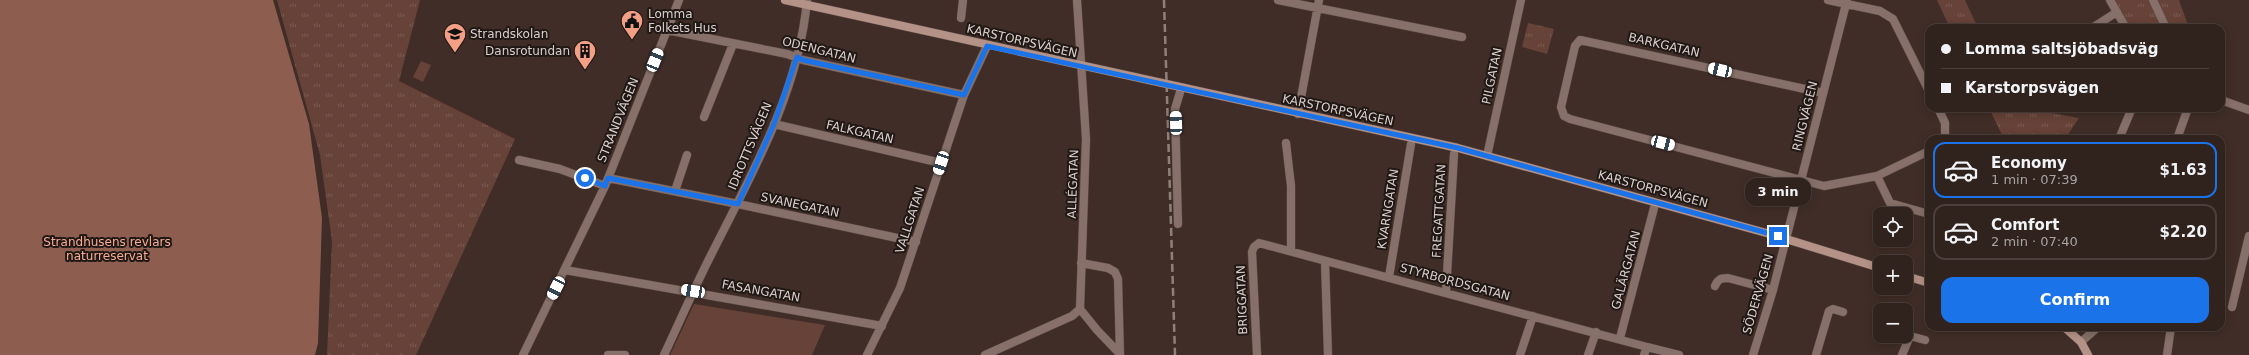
<!DOCTYPE html>
<html lang="en">
<head>
<meta charset="utf-8">
<style>
  body { margin:0; font-family:"DejaVu Sans",sans-serif; background:#3c2f2a; color:#f1f3f6; height:100vh; display:flex; flex-direction:column; font-size:15px; white-space:nowrap }
  * { box-sizing:border-box; margin:0 }
  p { font-size:13px; color:#a8a4a4 }
  .icon { flex:none; width:22px; height:22px; fill:none; stroke:currentColor; stroke-width:2; stroke-linecap:round; stroke-linejoin:round }
  .map { position:relative; flex:1; overflow:hidden }
  .drawer { position:absolute; left:1925px; top:135px; width:300px; height:196px; display:flex; flex-direction:column; background:#30221d; border-radius:12px; box-shadow:0 2px 10px #0003,0 0 0 1px #4b3f3b }
  .drawer>* { flex:none }
  .guide { position:absolute; left:1925px; top:24px; width:300px; height:88px; border-radius:12px; box-shadow:0 2px 10px #0003,0 0 0 1px #4b3f3b; display:grid; align-content:center; height:88px; padding:0 16px; background:#30221d }
  .tools { position:absolute; left:1873px; top:207px; display:grid; gap:8px }
  .tools a { display:grid; place-items:center; width:40px; height:40px; border-radius:8px; background:#30221d; box-shadow:0 2px 10px #0003,0 0 0 1px #4b3f3b; font-size:20px }
  .end { position:absolute; width:18px; height:18px; margin:-9px; border:5px solid #1a73e8; background:#fff; box-shadow:0 0 0 2px #fff }
  .from { border-radius:50% }
  .bubble { position:absolute; height:28px; border-radius:12px; background:#30221d; box-shadow:0 2px 10px #0003,0 0 0 1px #4b3f3b; font-size:13px; font-weight:700; line-height:28px; text-align:center }
  .car { position:absolute; width:12px; height:24px; margin:-12px -6px; border-radius:5px; box-shadow:0 0 3px 1px #0007; background:linear-gradient(#fff 24%,#345 0 40%,#fff 0 76%,#345 0 86%,#fff 0) }
  .guide b { display:flex; align-items:center; gap:14px; height:38px; font-size:15px }
  .guide b+b { border-top:1px solid #4b3f3b }
  .guide i { width:10px; height:10px; background:#f1f3f6 }
  ul { padding:7px 0 0; list-style:none }
  li { display:flex; align-items:center; gap:12px; height:56px; margin:0 8px 6px; padding:0 8px; border:2px solid #4b3f3b; border-radius:12px }
  li div { flex:1 }
  li b { display:block; font-size:15px }
  li em { font-style:normal; font-weight:700 }
  li.active { border-color:#1a73e8 }
  li>.icon { width:36px; height:36px; stroke-width:1.5 }
  .cta { display:flex; gap:8px; margin-top:auto; padding:8px 16px }
  .cta a { flex:1; height:46px; border-radius:12px; background:#1a73e8; color:#fff; font-size:16px; font-weight:700; line-height:46px; text-align:center }
  .map>svg:first-child { display:block }
  .green { fill:#664238 }
  .park { fill:url(#park-tufts) }
  .water { fill:#8d5e4f }
  .lines { fill:none; stroke-linecap:round; stroke-linejoin:round }
  .street-casing { stroke:#5c4a45; stroke-width:9 }
  .secondary-casing { stroke:#5c4a45; stroke-width:9 }
  .street { stroke:#867069; stroke-width:8 }
  .secondary { stroke:#b59287; stroke-width:8 }
  .rail { stroke:#90807b; stroke-width:2.5; stroke-dasharray:8 4; stroke-linecap:butt }
  .route { stroke:#1a73e8; stroke-width:5 }
  .labels { text-anchor:middle; dominant-baseline:central; stroke-width:4; stroke-linejoin:round; paint-order:stroke }
  .poi-label { font-size:12px; fill:#dbcfcb; stroke:#201815; text-anchor:start }
  .street-label { font-size:12px; fill:#dbcfcb; stroke:#201815 }
  .park-label { font-size:12px; fill:#f9ac95; stroke:#201815 }
</style>
</head>
<body>
<div class="map">
<svg width="2249" height="355" viewBox="0 0 2249 355">
  <defs>
    <pattern id="park-tufts" width="24" height="20" patternUnits="userSpaceOnUse"><rect width="24" height="20" fill="#664238"/><path d="M3 7l-1-3M5 7V3M7 7l1-3M15 17l-1-3M17 17v-4M19 17l1-3" fill="none" stroke="#7b5c53"/></pattern>
  </defs>
  <rect width="100%" height="100%" fill="#402d27"/>
  <path class="green" d="M421,61L431,65L423,82L413,77Z
    M694,304L825,325L812,355H670Z"/>
  <path class="park" d="M277,0H420L399,81L515,139L416,355H327L332,241L320,155Z
    M1937,0H1965L1978,28H1950Z
    M2106,0H2179L2189,28H2122Z
    M1528,23L1554,29L1547,54L1522,47Z
    M1989,108H2023L2079,118L2065,139H2004Z"/>
  <path class="water" d="M0,0H273L309,124L322,218L318,343L315,355H0Z"/>
  <g class="lines">
    <g class="street-casing">
      <path id="street" d="M1077,0L1086,139L1080,309L1097,330L1120,354
        M1278,0L1462,37
        M1828,0L1880,11L1893,19L1929,91
        M2110,0L2126,28
        M2153,0L2166,28
        M961,18L963,0
        M2092,28L2117,12
        M667,30L787,54L803,60L964,95
        M1823,93L1580,40L1575,46L1561,107L1564,116L1570,119L1824,186L1877,176L1929,151
        M2221,100L2249,110
        M1938,108L1945,123V139
        M1298,114L1319,0
        M704,117L733,44
        M774,124L941,163
        M2119,139L2132,108
        M2177,139L2188,108
        M1286,143L1291,186V251
        M1487,156L1521,0
        M519,160L560,169L605,186
        M1877,176L1890,203L1929,214
        M608,178L738,204L916,242
        M675,191L687,155
        M1178,224L1175,109L1181,89
        M1325,261L1328,355
        M1081,263L1108,268L1115,272L1118,279L1120,355
        M565,270L882,326
        M1389,277L1411,144
        M1715,286C1718,279 1721,278 1728,278L1773,290
        M1446,292L1454,154
        M2232,307L2249,236
        M1620,338L1654,208
        M2081,342L2098,327
        M523,355L605,186L679,0
        M608,355H625
        M664,355C679,323 693,291 709,259C750,177 799,93 807,0
        M867,355L900,288L964,95L987,46
        M985,355L1072,316L1080,309
        M1257,355L1252,252L1254,247L1259,243L1647,347
        M1520,355L1533,316
        M1588,355L1596,332
        M1644,355L1647,347L1679,355
        M1753,355L1773,290L1847,0
        M1816,355L1829,311L1833,309L1843,312
        M1902,355L1910,336L1925,340
        M2167,355L2171,327"/>
    </g>
    <g class="secondary-casing">
      <path id="secondary" d="M785,0L1458,148L1770,234L1880,268
        M1906,276L1929,283
        M2064,327L2081,342L2088,355"/>
    </g>
    <use href="#street" class="street"/>
    <use href="#secondary" class="secondary"/>
    <path class="rail" d="M1164,0L1175,355"/>
  </g>
  <g class="lines">
    <path class="route" d="M585,178L605,186L608,178L738,204L774,124L797,57L803,60L964,95L987,46L1458,148L1778,236"/>
  </g>
  <defs>
    <g id="civic-pin" transform="scale(1.15)"><path d="M0 17L-7.5 6A9.5 9.5 0 1 1 7.5 6Z" fill="#f39f85" stroke="#201815"/><path d="M-.6-6.5H3V-4.5H.6V-3L4-1V1h2V6H-6V1h2V-1L-.6-3ZM-1.2 2.5V6h2.4V2.5Z" fill="#111"/></g>
    <g id="school-pin" transform="scale(1.15)"><path d="M0 17L-7.5 6A9.5 9.5 0 1 1 7.5 6Z" fill="#f39f85" stroke="#201815"/><path d="M0-5L7-2L0 1L-7-2ZM-4 1L0 2.5L4 1V4Q0 6-4 4Z" fill="#111"/></g>
    <g id="building-pin" transform="scale(1.15)"><path d="M0 17L-7.5 6A9.5 9.5 0 1 1 7.5 6Z" fill="#f39f85" stroke="#201815"/><path d="M-4-6H4V6H1V3H-1V6H-4ZM-2.5-4.3h1.7v1.8h-1.7ZM.8-4.3h1.7v1.8H.8ZM-2.5-1h1.7V.8h-1.7ZM.8-1h1.7V.8H.8Z" fill="#111"/></g>
  </defs>
  <g fill-rule="evenodd">
    <use href="#civic-pin" x="632" y="21"/>
    <use href="#school-pin" x="455" y="34"/>
    <use href="#building-pin" x="585" y="51"/>
  </g>
  <g class="labels">
    <g class="poi-label">
      <text x="648" y="14">Lomma<tspan x="648" dy="14">Folkets Hus</tspan></text>
      <text x="470" y="34">Strandskolan</text>
      <text x="570" y="51" text-anchor="end">Dansrotundan</text>
    </g>
    <g class="street-label">
      <text transform="translate(1022 41) rotate(13)">KARSTORPSVÄGEN</text>
      <text transform="translate(1664 45) rotate(13)">BARKGATAN</text>
      <text transform="translate(819 50) rotate(14)">ODENGATAN</text>
      <text transform="translate(1492 76) rotate(-78)">PILGATAN</text>
      <text transform="translate(1338 110) rotate(12)">KARSTORPSVÄGEN</text>
      <text transform="translate(1805 116) rotate(-76)">RINGVÄGEN</text>
      <text transform="translate(618 120) rotate(-68)">STRANDVÄGEN</text>
      <text transform="translate(860 132) rotate(13)">FALKGATAN</text>
      <text transform="translate(750 146) rotate(-67)">IDROTTSVÄGEN</text>
      <text transform="translate(1073 184) rotate(-88)">ALLÉGATAN</text>
      <text transform="translate(1653 189) rotate(15)">KARSTORPSVÄGEN</text>
      <text transform="translate(800 205) rotate(12)">SVANEGATAN</text>
      <text transform="translate(1388 209) rotate(-81)">KVARNGATAN</text>
      <text transform="translate(1439 211) rotate(-87)">FREGATTGATAN</text>
      <text transform="translate(910 220) rotate(-72)">VALLGATAN</text>
      <text transform="translate(1626 270) rotate(-75)">GALÄRGATAN</text>
      <text transform="translate(1455 282) rotate(15)">STYRBORDSGATAN</text>
      <text transform="translate(761 291) rotate(10)">FASANGATAN</text>
      <text transform="translate(1758 294) rotate(-74)">SÖDERVÄGEN</text>
      <text transform="translate(1242 300) rotate(-92)">BRIGGATAN</text>
    </g>
    <g class="park-label">
      <text x="107" y="242">Strandhusens revlars<tspan x="107" dy="14">naturreservat</tspan></text>
    </g>
  </g>
</svg>
<div class="tools">
<a><svg class="icon" aria-label="locate" viewBox="0 0 24 24"><circle cx="12" cy="12" r="6"/><path d="M12 2v4M12 18v4M2 12h4M18 12h4"/></svg></a>
<a>+</a>
<a>−</a>
</div>
<i class="end from" style="left:585px;top:178px"></i>
<i class="end" style="left:1778px;top:236px"></i>
<div class="bubble" style="left:1745px;top:178px;width:66px">3 min</div>
<i class="car" style="left:655px;top:60px;rotate:22deg"></i>
<i class="car" style="left:1720px;top:70px;rotate:283deg"></i>
<i class="car" style="left:1176px;top:123px;rotate:358deg"></i>
<i class="car" style="left:1663px;top:143px;rotate:105deg"></i>
<i class="car" style="left:941px;top:163px;rotate:198deg"></i>
<i class="car" style="left:556px;top:288px;rotate:207deg"></i>
<i class="car" style="left:693px;top:291px;rotate:279deg"></i>
<div class="guide">
<b><i class="from"></i>Lomma saltsjöbadsväg</b>
<b><i></i>Karstorpsvägen</b>
</div>
<section class="drawer">
<ul>
<li class="active"><svg class="icon" aria-label="car" viewBox="0 0 24 24"><path d="M5 17H2v-5l4-1 3-4h7l3 4 3 1v5h-3M9 17h6M6 11h13"/><circle cx="7" cy="17" r="2"/><circle cx="17" cy="17" r="2"/></svg><div><b>Economy</b><p>1 min · 07:39</p></div><em>$1.63</em></li>
<li><svg class="icon" aria-label="car" viewBox="0 0 24 24"><path d="M5 17H2v-5l4-1 3-4h7l3 4 3 1v5h-3M9 17h6M6 11h13"/><circle cx="7" cy="17" r="2"/><circle cx="17" cy="17" r="2"/></svg><div><b>Comfort</b><p>2 min · 07:40</p></div><em>$2.20</em></li>
</ul>
<div class="cta"><a>Confirm</a></div>
</section>
</div>
</body>
</html>
